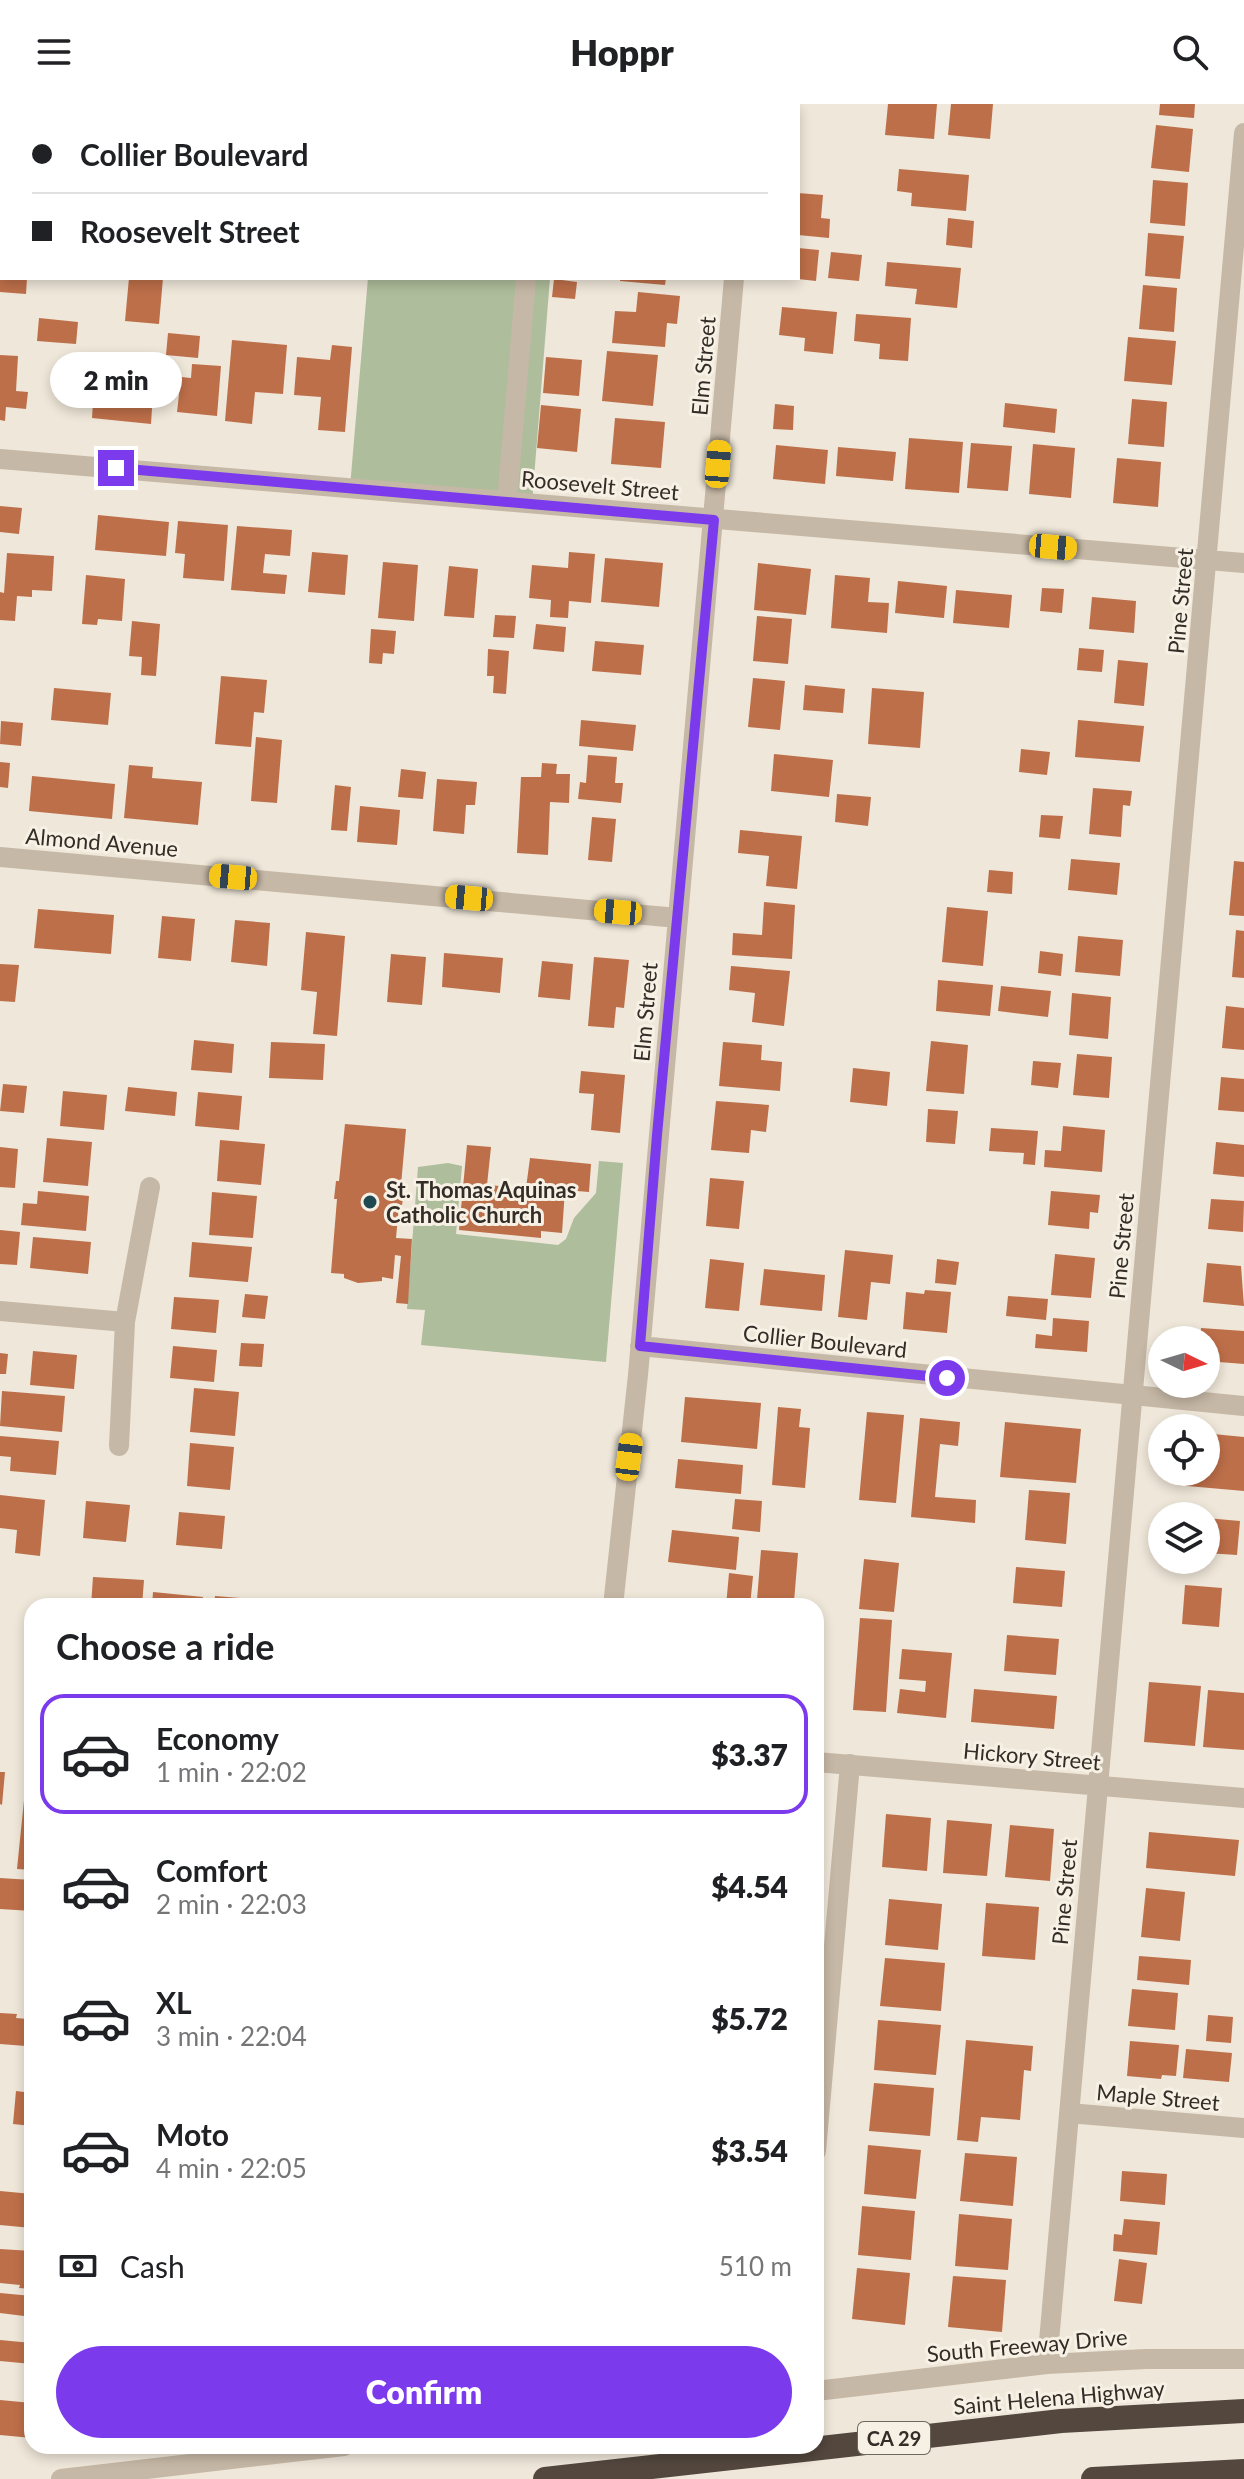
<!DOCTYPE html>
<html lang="en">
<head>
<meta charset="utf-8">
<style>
  body { margin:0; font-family:Lato,sans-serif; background:#f6f6f6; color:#202124; height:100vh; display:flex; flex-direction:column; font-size:30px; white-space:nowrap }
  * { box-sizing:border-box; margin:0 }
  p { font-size:26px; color:#757577 }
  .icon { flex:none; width:44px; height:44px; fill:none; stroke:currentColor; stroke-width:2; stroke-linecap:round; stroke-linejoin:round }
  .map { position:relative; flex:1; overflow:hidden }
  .drawer { position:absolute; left:24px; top:1494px; width:800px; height:856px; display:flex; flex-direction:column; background:#fff; border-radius:24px; box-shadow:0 4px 12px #0003 }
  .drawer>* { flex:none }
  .top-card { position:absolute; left:0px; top:0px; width:800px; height:176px; box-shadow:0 4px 12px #0003; display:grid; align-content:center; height:176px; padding:0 32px; background:#fff }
  .needle { width:52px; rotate:95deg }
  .fabs { position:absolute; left:1148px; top:1222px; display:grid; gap:16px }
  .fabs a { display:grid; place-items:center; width:72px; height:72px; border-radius:50%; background:#fff; box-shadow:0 4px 12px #0003; font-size:40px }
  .end { position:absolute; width:36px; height:36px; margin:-18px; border:10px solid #7c3aed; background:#fff; box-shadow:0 0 0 4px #fff }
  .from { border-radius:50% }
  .bubble { position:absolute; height:56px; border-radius:28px; background:#fff; box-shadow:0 4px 12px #0003; font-size:26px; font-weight:800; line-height:56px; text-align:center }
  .car { position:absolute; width:24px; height:48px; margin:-24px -12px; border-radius:10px; box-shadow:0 0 6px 2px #0007; background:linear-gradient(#f5c518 24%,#345 0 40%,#f5c518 0 76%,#345 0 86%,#f5c518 0) }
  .top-card b { display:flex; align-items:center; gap:28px; height:76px; font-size:30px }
  .top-card b+b { border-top:2px solid #e0e0e0 }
  .top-card i { width:20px; height:20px; background:#202124 }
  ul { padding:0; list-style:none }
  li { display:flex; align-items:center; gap:24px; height:120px; margin:0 16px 12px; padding:0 16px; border:4px solid transparent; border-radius:24px }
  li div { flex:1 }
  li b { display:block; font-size:30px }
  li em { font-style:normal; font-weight:800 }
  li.on { border-color:#7c3aed }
  li>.icon { width:72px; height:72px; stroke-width:1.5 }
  h2 { padding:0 32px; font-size:36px; line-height:96px }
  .pay { display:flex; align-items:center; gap:20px; height:88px; padding:0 32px; font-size:30px }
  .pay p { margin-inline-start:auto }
  .button { display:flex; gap:16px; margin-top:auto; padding:16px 32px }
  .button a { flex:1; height:92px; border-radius:48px; background:#7c3aed; color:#fff; font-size:32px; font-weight:800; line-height:92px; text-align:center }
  header { display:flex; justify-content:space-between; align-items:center; height:104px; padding:0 32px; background:#fff; font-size:36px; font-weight:800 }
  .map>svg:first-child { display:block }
  .green { fill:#aebd9b }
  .building { fill:#bd6f49 }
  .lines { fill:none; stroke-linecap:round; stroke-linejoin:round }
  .minor { stroke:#c6b8a6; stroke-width:20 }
  .highway { stroke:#53473e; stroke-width:24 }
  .route { stroke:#7c3aed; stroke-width:10 }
  .poi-dot { fill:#1f4a51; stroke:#f7f1e5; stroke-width:3 }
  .labels { text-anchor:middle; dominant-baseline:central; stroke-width:6; stroke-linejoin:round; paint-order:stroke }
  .shield { fill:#f7f1e5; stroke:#6e6760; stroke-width:2 }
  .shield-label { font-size:20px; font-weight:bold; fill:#332c27 }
  .street-label { font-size:22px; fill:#332c27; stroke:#f7f1e5 }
  .poi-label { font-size:22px; font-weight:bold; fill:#332c27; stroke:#f7f1e5; text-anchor:start }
</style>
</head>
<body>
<header><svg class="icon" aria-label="menu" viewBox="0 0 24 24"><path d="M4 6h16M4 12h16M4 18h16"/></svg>Hoppr<svg class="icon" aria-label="search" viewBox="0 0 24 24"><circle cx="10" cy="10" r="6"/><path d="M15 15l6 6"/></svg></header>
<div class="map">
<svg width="1244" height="2375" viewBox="0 0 1244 2375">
  <rect width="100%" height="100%" fill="#efe7d9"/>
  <path class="green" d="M368,174H550L532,399L350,383Z
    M599,1057L623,1059L606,1258L421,1241L425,1206L407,1205L418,1063L448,1059L462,1062L456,1130L558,1141L566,1135L574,1114L596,1089Z"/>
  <path class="building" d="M888,0H937L934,35L885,31Z
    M951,0H993L990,35L948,31Z
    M1160,0H1195L1194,14L1159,11Z
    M1156,21L1193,25L1189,68L1151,64Z
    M899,65L969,71L966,107L911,102L912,89L897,87Z
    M1153,76L1188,79L1185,122L1150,119Z
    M798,89L823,91L821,114L830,115L829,134L798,131Z
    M948,114L974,117L972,144L946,141Z
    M1148,129L1184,132L1180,175L1145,172Z
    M798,144L819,146L816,177L798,175Z
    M831,148L862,151L859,177L828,174Z
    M887,158L961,164L957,204L915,200L917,185L885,182Z
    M0,174H27L26,190L0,188Z
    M129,174H163L159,220L125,217Z
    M620,174H666L665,181L620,177Z
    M554,175L577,178L575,195L552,193Z
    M1143,181L1177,184L1174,228L1139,225Z
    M638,188L680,192L677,220L667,219L665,243L612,239L615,207L636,208Z
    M782,203L837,208L833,250L804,247L805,234L779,231Z
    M856,210L911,214L908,257L879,255L880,240L854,237Z
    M39,214L78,218L76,240L37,237Z
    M168,229L200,232L198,254L166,251Z
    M1128,233L1176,237L1172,281L1124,277Z
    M232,236L287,241L283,290L255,288L252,320L225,317Z
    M332,241L352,243L345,328L318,326L321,293L294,291L297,253L330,256Z
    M607,247L658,251L653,302L602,297Z
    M0,251L18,252L16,287L28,288L26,305L6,303L5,317L0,316Z
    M546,253L582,256L579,292L543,289Z
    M192,260L221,262L217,312L177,308L181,273L191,274Z
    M105,271L138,274L137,287L153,288L151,320L92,314L94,283L104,284Z
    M1132,295L1167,298L1164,343L1128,340Z
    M1005,299L1057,305L1055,329L1003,323Z
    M775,300L794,302L793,326L773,325Z
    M541,301L581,305L577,348L537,344Z
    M615,314L665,318L661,364L611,360Z
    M909,334L963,338L959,389L905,385Z
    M971,339L1012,342L1008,387L967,384Z
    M1033,340L1075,344L1071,394L1029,390Z
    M776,341L828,346L825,380L773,375Z
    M838,343L896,348L893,377L836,372Z
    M1117,354L1161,358L1158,403L1113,399Z
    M0,402L22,404L19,430L0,428Z
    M98,411L169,418L166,452L95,446Z
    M178,417L228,421L224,477L183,474L185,450L175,449Z
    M237,422L292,426L290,452L265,450L263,469L287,471L285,490L231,486Z
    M312,448L348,451L345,491L308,488Z
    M569,448L595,450L591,499L569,497L568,514L550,513L551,496L529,494L532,461L568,464Z
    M7,449L54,452L52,487L32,486V493L17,492L15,517L0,516V488L4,489Z
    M605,454L663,459L659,503L601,498Z
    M383,458L418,461L414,517L378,514Z
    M758,459L811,465L806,511L754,506Z
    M449,462L478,465L474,514L444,512Z
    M86,471L125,475L122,517L98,515L97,521L82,520Z
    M835,471L870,474L868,498L889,499L887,529L831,524Z
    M898,477L947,482L944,514L895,509Z
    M1042,484L1064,485L1062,509L1040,507Z
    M956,486L1012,491L1009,524L953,519Z
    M1092,493L1136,497L1134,529L1089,525Z
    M495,511L516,512L514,534L493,533Z
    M757,512L792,515L788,560L753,557Z
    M132,517L160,520L156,572L141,571L142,553L129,552Z
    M536,520L566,523L564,548L533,545Z
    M371,525L396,527L394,550L383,549L382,560L369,559Z
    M595,537L644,541L641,571L592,567Z
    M1079,544L1104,546L1102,568L1077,566Z
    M488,545L509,547L506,590L493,589L494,572H487Z
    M1118,556L1148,559L1144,602L1114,599Z
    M221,572L267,576L264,609L254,608L251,643L215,640Z
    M753,574L785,577L780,626L748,623Z
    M805,581L845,585L843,609L803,606Z
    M54,584L111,589L108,621L51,616Z
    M872,584L924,588L920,644L868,640Z
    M581,616L636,621L633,647L579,642Z
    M1078,616L1144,622L1140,658L1075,653Z
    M1,617L23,619L21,642L0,640Z
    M256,633L282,636L277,699L251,697Z
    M1021,645L1050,648L1047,671L1019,668Z
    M774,650L833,656L829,693L771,687Z
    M588,651L617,653L615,679H623L621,699L578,695L580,678L586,679Z
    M0,658L10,659L8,684L0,683Z
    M542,659L557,660L556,670H570L569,699L550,698L548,751L517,749L521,673H541Z
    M129,661L153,663L152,674L202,678L198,721L124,714Z
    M401,665L426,668L423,695L398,693Z
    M32,672L115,680L112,715L29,707Z
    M437,675L477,678L475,701H466L464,730L433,727Z
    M335,681L351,683L347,727L331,726Z
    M1093,684L1132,687L1130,702L1123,701L1121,733L1089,730Z
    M837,690L871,693L868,722L835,718Z
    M360,702L400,706L397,741L357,738Z
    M1041,711L1063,712L1060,735L1039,733Z
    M592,713L616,715L612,758L588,756Z
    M740,726L802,732L797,785L766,782L769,752L738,749Z
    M1071,755L1120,759L1117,791L1068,786Z
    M1234,757L1244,758V812L1229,811Z
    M989,766L1013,768L1012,790L987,788Z
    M764,798L795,801L792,855L732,851L733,829L762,831Z
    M947,803L988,807L983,862L942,858Z
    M38,805L114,811L111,850L34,844Z
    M162,812L195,815L191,857L158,854Z
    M235,816L270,819L267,862L231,858Z
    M1236,826L1244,827V874L1232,873Z
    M306,828L345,832L337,932L313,930L317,888L301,886Z
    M1078,832L1123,836L1120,872L1075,868Z
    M1040,847L1063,850L1061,872L1038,869Z
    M444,849L503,854L500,889L442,883Z
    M391,850L426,853L422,901L387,898Z
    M594,853L629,856L624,904L616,903L614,924L588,922Z
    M542,857L573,860L570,896L538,893Z
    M0,860L19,861L15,898L0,897Z
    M731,862L790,867L784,922L752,918L755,889L729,886Z
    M938,876L993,881L990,912L936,907Z
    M1001,882L1051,887L1048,913L998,907Z
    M1072,889L1111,893L1108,935L1069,931Z
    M1226,902L1244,904V946L1222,944Z
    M194,936L234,940L232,969L191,966Z
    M931,937L968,941L964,990L926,987Z
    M271,938L325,940L323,976L269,974Z
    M723,938L762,941L761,956L782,958L780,987L719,982Z
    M1077,950L1112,953L1109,994L1073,991Z
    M1033,957L1061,959L1058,984L1031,981Z
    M853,964L890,968L887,1002L850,998Z
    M581,967L625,971L620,1029L591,1026L594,990L579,989Z
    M1221,973L1244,975V1008L1218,1006Z
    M3,980L27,982L24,1009L0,1007Z
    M128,983L177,988L175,1012L125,1007Z
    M63,987L107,991L104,1026L60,1022Z
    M198,988L242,992L239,1026L195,1022Z
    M716,997L769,1001L766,1028L751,1026L749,1049L711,1046Z
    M928,1005L958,1007L955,1040L926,1038Z
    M345,1020L406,1025L401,1081H405L402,1101H399L396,1134L412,1135L408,1200L396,1199L401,1152L395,1151L393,1175L382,1173V1177L358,1179L344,1174V1170L331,1169L337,1095H334L336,1077H339Z
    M1063,1022L1105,1026L1102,1068L1044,1063L1045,1046L1061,1047Z
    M991,1024L1038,1027L1035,1061L1023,1060L1024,1049L989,1047Z
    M47,1034L92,1038L88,1082L43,1078Z
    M220,1036L265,1040L261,1081L217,1077Z
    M1216,1038L1244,1041V1073L1213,1070Z
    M467,1041L491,1043L487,1081L526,1084L530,1054L591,1060L589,1088L565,1086L562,1129L541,1127V1134L459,1126Z
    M0,1043L18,1045L15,1084L0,1083Z
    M710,1074L744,1077L739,1125L706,1122Z
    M38,1087L89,1092L86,1127L21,1121L23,1099L37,1100Z
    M1051,1087L1100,1091L1098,1109L1090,1108L1089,1125L1048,1121Z
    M212,1088L257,1092L253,1134L209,1131Z
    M1211,1095L1244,1097L1243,1128L1208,1125Z
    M0,1126L20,1128L17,1161L0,1160Z
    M33,1133L91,1138L88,1170L30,1164Z
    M192,1138L252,1143L248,1178L189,1173Z
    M845,1146L893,1151L890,1180L871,1178L867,1216L838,1213Z
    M1055,1150L1095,1154L1091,1194L1051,1191Z
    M710,1155L744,1159L739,1207L705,1204Z
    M937,1155L959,1158L956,1181L935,1179Z
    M1207,1159L1241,1162L1244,1202L1203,1198Z
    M764,1165L825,1171L822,1207L760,1201Z
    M925,1186L951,1188L947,1229L903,1225L906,1188L924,1190Z
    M245,1190L268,1192L265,1215L242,1213Z
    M1008,1192L1048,1195L1046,1216L1006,1212Z
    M174,1193L219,1196L216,1229L171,1225Z
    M1053,1214L1089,1217L1087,1248L1035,1244L1036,1230L1052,1232Z
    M1201,1224L1244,1227V1260L1206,1257V1236H1200Z
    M241,1239L264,1240L262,1263L239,1262Z
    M173,1242L217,1246L214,1278L170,1274Z
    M33,1247L77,1251L74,1285L30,1281Z
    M0,1249L8,1250L6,1270H0Z
    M194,1284L239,1288L235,1332L190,1328Z
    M2,1287L65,1292L62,1328L0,1322Z
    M685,1293L761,1299L757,1345L681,1338Z
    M778,1303L801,1305L799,1323L810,1324L805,1384L772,1381Z
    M867,1308L904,1311L896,1399L859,1396Z
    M920,1314L960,1318L958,1342L940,1340L935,1393L976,1396L975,1419L911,1413Z
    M1005,1318L1081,1325L1076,1379L1000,1373Z
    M1213,1330L1244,1333V1387L1176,1381L1178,1368H1206V1338L1212,1339Z
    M0,1332L59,1337L56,1371L10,1367L11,1353L0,1352Z
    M190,1339L234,1343L230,1386L187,1382Z
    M678,1355L743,1361L741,1390L675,1384Z
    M1029,1386L1070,1389L1066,1440L1025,1436Z
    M0,1391L45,1396L40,1452L15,1449L17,1426L0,1424Z
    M735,1395L762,1397L760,1428L732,1425Z
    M86,1397L130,1401L126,1438L83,1434Z
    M179,1408L225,1412L222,1445L176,1441Z
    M1206,1414L1240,1417L1237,1451L1206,1449Z
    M672,1426L739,1433L736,1466L668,1458Z
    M761,1446L798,1449L794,1498L757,1496Z
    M864,1455L899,1459L894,1508L859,1505Z
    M1016,1463L1065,1467L1062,1503L1013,1499Z
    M729,1469L753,1472L750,1502H726Z
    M93,1473L144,1476L142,1502H91Z
    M1185,1481L1222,1484L1219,1523L1182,1520Z
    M153,1488L203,1493V1502H152Z
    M215,1492L265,1496V1502H214Z
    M860,1514L892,1516L886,1608L853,1606Z
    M1007,1531L1059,1535L1056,1571L1004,1567Z
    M902,1545L952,1549L946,1614L897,1609L900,1585L925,1588L926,1577L899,1575Z
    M1149,1578L1201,1582L1195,1642L1144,1638Z
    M974,1585L1057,1592L1054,1625L971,1618Z
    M1208,1586L1244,1589V1646L1203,1643Z
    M27,1667H32V1766L17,1765Z
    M0,1668H5L2,1701L0,1700Z
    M886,1710L931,1714L927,1767L882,1763Z
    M947,1716L992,1720L987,1772L943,1769Z
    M1010,1721L1054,1725L1050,1777L1005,1773Z
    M1149,1728L1239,1736L1235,1772L1146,1764Z
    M0,1774L32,1776V1807L0,1805Z
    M1146,1784L1185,1788L1180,1837L1141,1833Z
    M889,1795L942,1800L938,1846L885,1841Z
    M986,1799L1039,1803L1035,1856L982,1852Z
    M1139,1852L1191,1856L1189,1881L1137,1876Z
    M885,1854L945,1859L941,1907L880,1902Z
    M1132,1885L1178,1889L1175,1926L1128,1922Z
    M0,1909L17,1910L16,1914L28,1915L26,1942L0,1940Z
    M1208,1911L1233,1913L1231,1939L1206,1937Z
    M878,1916L941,1921L936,1971L874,1966Z
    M966,1936L1033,1942L1031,1967L1024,1966L1020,2016L981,2013L978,2038L957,2036Z
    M1130,1937L1179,1941L1176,1972L1162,1971L1161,1975L1127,1972Z
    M1186,1945L1232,1949L1229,1978L1183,1974Z
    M874,1979L934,1984L930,2032L869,2027Z
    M16,1987L32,1989V2022L13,2020Z
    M868,2041L921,2046L916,2095L864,2090Z
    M965,2049L1017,2053L1013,2102L960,2097Z
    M1122,2067L1167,2070L1165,2101L1120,2097Z
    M0,2087L32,2090V2124L0,2121Z
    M862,2102L915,2107L911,2156L858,2151Z
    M959,2110L1012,2115L1008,2166L955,2162Z
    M1124,2115L1160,2118L1157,2151L1113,2147L1114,2130L1122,2131Z
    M0,2145L32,2147V2185L19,2184L20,2181L0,2179Z
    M1119,2155L1147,2159L1142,2200L1114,2197Z
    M857,2164L910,2169L905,2221L852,2215Z
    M953,2172L1006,2176L1002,2228L948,2223Z
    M0,2189L32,2192V2213L0,2209Z
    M0,2236L32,2239V2260L0,2257Z
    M0,2296L32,2299V2334L0,2331Z"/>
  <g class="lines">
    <path class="minor" d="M749,2V0
      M0,355L1244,459
      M507,397L526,174
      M0,753L678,814
      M0,1207L125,1218L119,1342
      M125,1218L150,1083
      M640,1242L1244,1302
      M613,1502L638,1271L734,174
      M816,1658L1244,1694
      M1069,2009L1244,2024
      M816,2047L850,1660
      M1047,2260L1244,29
      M816,2287L1047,2260L1146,2255H1244
      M61,2375L344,2342"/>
    <path class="highway" d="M545,2375L1061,2317L1244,2307
      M1093,2375L1244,2367"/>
  </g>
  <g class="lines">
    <path class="route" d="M116,364L714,416L657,1031L640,1242L947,1274"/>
  </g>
  <circle class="poi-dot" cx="370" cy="1098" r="8"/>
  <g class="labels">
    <rect class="shield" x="858" y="2318" width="72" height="32" rx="6"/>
    <g class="shield-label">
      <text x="894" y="2334">CA 29</text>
    </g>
    <g class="street-label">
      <text transform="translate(703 262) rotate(-85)">Elm Street</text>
      <text transform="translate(600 381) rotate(5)">Roosevelt Street</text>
      <text transform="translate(1180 497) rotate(-85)">Pine Street</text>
      <text transform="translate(102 738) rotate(5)">Almond Avenue</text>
      <text transform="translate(645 908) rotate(-85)">Elm Street</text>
      <text transform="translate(1121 1142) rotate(-85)">Pine Street</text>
      <text transform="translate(825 1237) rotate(6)">Collier Boulevard</text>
      <text transform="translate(1032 1652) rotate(5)">Hickory Street</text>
      <text transform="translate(1064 1788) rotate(-85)">Pine Street</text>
      <text transform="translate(1158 1993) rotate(5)">Maple Street</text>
      <text transform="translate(1027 2241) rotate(-5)">South Freeway Drive</text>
      <text transform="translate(1059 2293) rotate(-5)">Saint Helena Highway</text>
    </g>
    <g class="poi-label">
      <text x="386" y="1085">St. Thomas Aquinas<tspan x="386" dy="25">Catholic Church</tspan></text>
    </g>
  </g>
</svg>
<div class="fabs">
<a><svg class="needle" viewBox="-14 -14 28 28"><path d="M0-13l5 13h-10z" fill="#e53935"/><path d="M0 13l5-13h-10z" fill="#757577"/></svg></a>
<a><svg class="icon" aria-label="locate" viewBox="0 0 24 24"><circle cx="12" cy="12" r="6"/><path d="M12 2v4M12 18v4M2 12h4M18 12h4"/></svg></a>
<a><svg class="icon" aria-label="layers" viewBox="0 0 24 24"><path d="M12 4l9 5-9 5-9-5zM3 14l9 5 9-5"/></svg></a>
</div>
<i class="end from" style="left:947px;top:1274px"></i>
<i class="end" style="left:116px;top:364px"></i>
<div class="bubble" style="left:50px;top:248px;width:132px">2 min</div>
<i class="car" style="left:718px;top:360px;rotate:5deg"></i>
<i class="car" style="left:1053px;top:443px;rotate:95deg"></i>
<i class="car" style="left:233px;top:773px;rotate:275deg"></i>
<i class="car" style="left:469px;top:794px;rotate:275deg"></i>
<i class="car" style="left:618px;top:808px;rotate:275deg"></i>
<i class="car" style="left:629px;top:1353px;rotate:7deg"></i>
<div class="top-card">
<b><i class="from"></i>Collier Boulevard</b>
<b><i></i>Roosevelt Street</b>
</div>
<section class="drawer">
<h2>Choose a ride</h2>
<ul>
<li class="on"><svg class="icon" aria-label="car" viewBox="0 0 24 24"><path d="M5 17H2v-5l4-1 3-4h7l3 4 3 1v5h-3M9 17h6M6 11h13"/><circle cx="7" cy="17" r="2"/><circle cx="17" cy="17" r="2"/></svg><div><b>Economy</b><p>1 min · 22:02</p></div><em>$3.37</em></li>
<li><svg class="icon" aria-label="car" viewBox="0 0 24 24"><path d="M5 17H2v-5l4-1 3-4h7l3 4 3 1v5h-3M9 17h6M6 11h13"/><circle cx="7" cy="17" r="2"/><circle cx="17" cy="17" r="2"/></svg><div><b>Comfort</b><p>2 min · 22:03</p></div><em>$4.54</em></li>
<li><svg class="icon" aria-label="car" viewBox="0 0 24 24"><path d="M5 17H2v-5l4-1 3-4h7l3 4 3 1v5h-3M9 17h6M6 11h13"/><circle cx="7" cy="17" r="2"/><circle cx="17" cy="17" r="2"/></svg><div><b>XL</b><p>3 min · 22:04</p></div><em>$5.72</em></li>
<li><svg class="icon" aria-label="car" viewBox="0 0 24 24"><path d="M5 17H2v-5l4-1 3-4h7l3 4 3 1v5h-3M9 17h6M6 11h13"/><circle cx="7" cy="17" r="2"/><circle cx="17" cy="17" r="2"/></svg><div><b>Moto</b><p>4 min · 22:05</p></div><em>$3.54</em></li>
</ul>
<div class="pay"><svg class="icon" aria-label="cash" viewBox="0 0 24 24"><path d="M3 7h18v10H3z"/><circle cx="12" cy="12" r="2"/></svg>Cash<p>510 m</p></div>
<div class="button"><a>Confirm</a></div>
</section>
</div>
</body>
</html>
